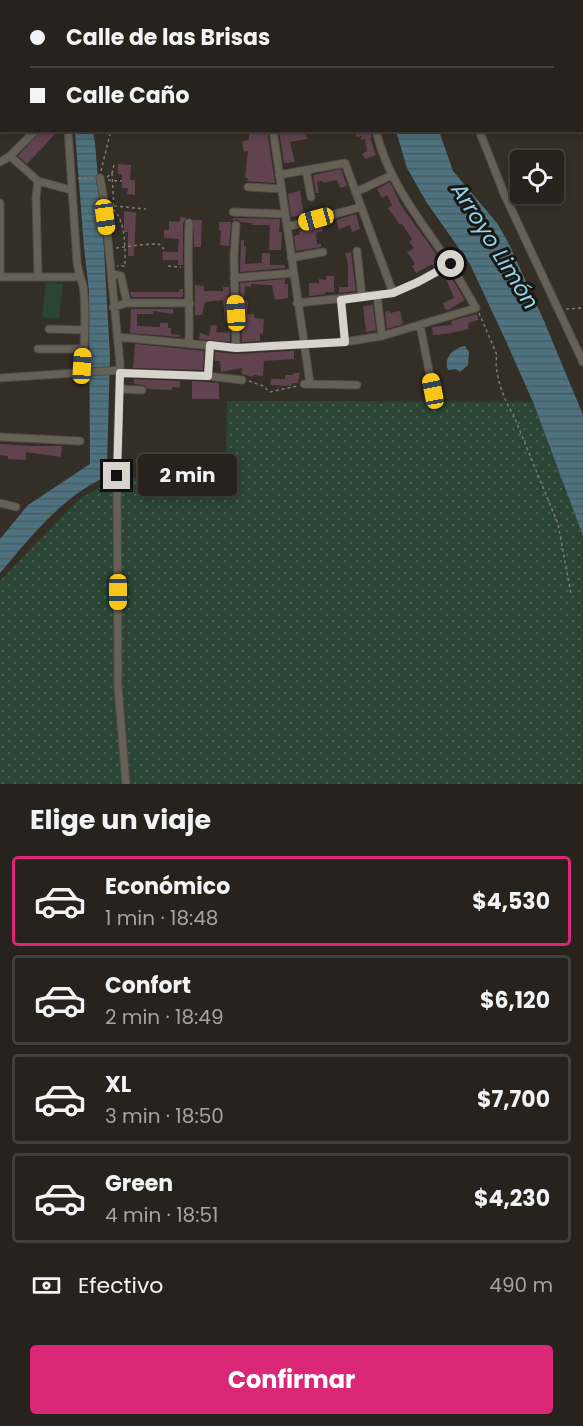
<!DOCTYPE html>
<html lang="es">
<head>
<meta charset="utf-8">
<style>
  body { margin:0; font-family:Poppins,sans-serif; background:#2f2b25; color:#f1f3f6; height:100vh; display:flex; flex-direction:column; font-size:22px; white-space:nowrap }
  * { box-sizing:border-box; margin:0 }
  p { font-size:20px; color:#a4a4a3 }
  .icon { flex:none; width:33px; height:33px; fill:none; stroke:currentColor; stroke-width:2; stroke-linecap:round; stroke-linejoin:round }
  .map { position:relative; height:784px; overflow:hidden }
  .panel { display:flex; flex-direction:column; background:#27231c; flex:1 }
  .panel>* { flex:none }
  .hud { position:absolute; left:0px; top:0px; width:584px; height:132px; box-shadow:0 3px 9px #0003,0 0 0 2px #43403b; display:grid; align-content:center; height:132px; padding:0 30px; background:#27231c }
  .tools { position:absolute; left:510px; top:150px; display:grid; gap:12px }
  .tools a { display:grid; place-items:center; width:54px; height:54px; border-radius:6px; background:#27231c; box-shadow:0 3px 9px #0003,0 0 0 2px #43403b; font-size:30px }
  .end { position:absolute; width:27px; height:27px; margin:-14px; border:8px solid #d7d4ce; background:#111; box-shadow:0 0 0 3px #111 }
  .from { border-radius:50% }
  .bubble { position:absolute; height:42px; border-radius:6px; background:#27231c; box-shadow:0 3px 9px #0003,0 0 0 2px #43403b; font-size:20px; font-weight:700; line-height:42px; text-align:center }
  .car { position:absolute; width:18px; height:36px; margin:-18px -9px; border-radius:8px; box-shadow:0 0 4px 2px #0007; background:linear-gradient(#f5c518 24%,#345 0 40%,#f5c518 0 76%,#345 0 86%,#f5c518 0) }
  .hud b { display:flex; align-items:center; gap:21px; height:57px; font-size:22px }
  .hud b+b { border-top:2px solid #43403b }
  .hud i { width:15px; height:15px; background:#f1f3f6 }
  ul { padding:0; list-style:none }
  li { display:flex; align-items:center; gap:18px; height:90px; margin:0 12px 9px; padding:0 18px; border:3px solid #43403b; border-radius:6px }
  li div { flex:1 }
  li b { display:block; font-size:22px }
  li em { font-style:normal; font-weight:700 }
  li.active { border-color:#db2777 }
  li>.icon { width:54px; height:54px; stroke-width:1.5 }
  h2 { padding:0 30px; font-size:27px; line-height:72px }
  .pay { display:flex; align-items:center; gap:15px; height:66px; padding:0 30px; font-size:22px }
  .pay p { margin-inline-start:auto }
  .button { display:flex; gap:12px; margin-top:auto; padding:12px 30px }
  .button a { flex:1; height:69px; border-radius:6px; background:#db2777; color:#fff; font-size:24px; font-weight:700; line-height:69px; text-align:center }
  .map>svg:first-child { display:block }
  .grass { fill:url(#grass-dots) }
  .garden { fill:#2a4534 }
  .water { fill:url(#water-rules) }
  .building { fill:#61424f }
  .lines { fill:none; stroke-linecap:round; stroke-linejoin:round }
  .minor-casing { stroke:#504c44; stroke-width:9 }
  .path { stroke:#7f7a73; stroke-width:1.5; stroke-dasharray:3 3; stroke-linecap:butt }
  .minor { stroke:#666157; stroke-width:7 }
  .route { stroke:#d7d4ce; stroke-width:8 }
  .labels { text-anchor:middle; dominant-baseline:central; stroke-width:6; stroke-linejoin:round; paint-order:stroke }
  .water-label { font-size:22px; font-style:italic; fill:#90d3ec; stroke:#191813 }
</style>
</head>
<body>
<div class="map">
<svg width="583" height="784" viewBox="0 0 583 784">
  <defs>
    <pattern id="grass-dots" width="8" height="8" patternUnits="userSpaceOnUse" patternTransform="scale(1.5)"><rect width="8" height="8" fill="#2a4534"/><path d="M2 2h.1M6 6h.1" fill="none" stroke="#485f50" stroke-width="1.8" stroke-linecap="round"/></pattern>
    <pattern id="water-rules" width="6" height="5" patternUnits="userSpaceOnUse" patternTransform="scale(1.5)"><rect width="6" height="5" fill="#4e727f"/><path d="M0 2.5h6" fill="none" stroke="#485c62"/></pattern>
  </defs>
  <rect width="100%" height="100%" fill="#342f26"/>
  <path class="grass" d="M227,401L533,402L583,536V784H0V581L79,499L120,477L226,480Z"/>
  <path class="garden" d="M46,282L63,284L59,319L42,317Z"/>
  <path class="water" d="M75,131H93L95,143L104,250L110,357L107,464L101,479C59,500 30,538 0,573V539L28,505L90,464L89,291L84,247Z
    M396,131H439L453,171L497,223L508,242L544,321L583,415V536L533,402L505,339L470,264L427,203L407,168Z
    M465,346L469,352L468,365L460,372L456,369L448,370C443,358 453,348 465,346Z"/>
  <path class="building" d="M42,130H59L27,164L18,156Z
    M249,130H267L275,183L247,181L248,178H245L248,151L244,152L242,141L249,140Z
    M305,130L307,139L290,142L295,162L284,163L279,131Z
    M355,130H370L372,138H370L376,155L365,159L362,154L367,151L365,139L361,140V136L356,137Z
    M118,164L131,165L130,180H135V195L127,194L128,188H122V174H118Z
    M341,169L347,186L340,188L337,180L323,183L322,181L317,182L319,193H316L313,175Z
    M390,182L402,207L442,262L434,267L432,264L416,273L412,266L415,264L407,252L414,248L409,242L412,239L402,224L400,225L388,208L392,205L387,195L382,198L377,189Z
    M300,191L304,215L291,217L288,194Z
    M124,211L136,213L134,256H128V232H124Z
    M356,214L360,229L352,232L350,225L339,229L336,220Z
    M180,217L187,218L183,223V265H178V260H163L162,252H178L179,239L164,238V230H169V221L180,222Z
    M233,218L280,219L279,232H282L281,250H269L270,225H252V223L241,222L237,219L233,221Z
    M193,220H202L201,247H194Z
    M219,222H231L229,246L220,245L221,230H219Z
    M322,225L323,231L316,233L317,244H321V247L296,251L294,236L300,234L299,230Z
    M241,240H244V246L246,247L245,264L262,263V253H270V265H285V268L240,272Z
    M351,252L356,291L339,293V287H348V264L345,253Z
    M326,276H334V292H325V294L303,297L309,296V283H319V279L326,280Z
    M451,277L465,300L448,310L445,309L443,303L454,298L446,279Z
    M285,279V284H288V298L275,300L272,285L251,284V287L245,286L244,300H247L248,303L247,314H254V318L264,319L263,334L260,333V341L242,342L240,283Z
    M195,285L204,286V291H223V287H229L230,342L199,339L200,333L209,336L211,325L217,326L216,332L228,333L229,321H225L223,300L205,302L202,315H195Z
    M180,289H183V297H132L130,292H179Z
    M373,305L376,330L366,332L363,306Z
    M131,309H173V314L153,311V314H137V326L160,327V323H168V328H171V334L180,335V337L130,333Z
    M390,311V313L400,311L403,324L387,329L385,312Z
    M477,314L478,320L468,323L469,329L446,334L433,335L432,327L452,325L451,321Z
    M135,344L204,351L203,370L133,368Z
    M290,351H294V359L264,361L263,376L253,375V377L242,374V368L221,372L220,361H215V352L236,354Z
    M293,373H300L298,383H292L291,386L270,385L271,379H285V375H293Z
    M134,379L180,381V388L172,387V390L147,389L144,385L134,384Z
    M192,381L219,383V399H192Z
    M0,444L33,446H62L61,457L26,452V460L8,459V456L0,455Z"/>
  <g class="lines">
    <g class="minor-casing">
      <path id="minor" d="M104,0V2
        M424,0V2
        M72,2V0
        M0,10L2,11
        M582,22H583
        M0,62H2
        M0,98L2,97
        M68,130L77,262C78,271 81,278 83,286C86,303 85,355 81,373
        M273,130L310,383
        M479,130L505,196L583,362
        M10,156L38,181L71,190
        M0,162L10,156L36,130
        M306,170L311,197
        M279,175L345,163L393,293
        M100,178L104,200L120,363L117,476L118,687L126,784
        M248,187L281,189
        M356,192L392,175
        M0,203V277
        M233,212L284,214
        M236,225L234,256L236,348
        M287,227L361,207
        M357,251L362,297
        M291,258L323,252
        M112,273L121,276L127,303
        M38,276L36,197L38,181
        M0,277H79
        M234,278L293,273
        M377,295L382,336
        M341,300L345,342
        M297,303L393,293L418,282L451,264
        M113,307L127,303H190
        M420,325L433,391
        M49,329L84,330
        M117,337L236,348L345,342L382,336L476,308C467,293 459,278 450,264C422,222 387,181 376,130
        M189,344C190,303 187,264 189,223
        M38,349H83
        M120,373L208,376L242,380
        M208,376L210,345
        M0,378L120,370
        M304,384L357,385
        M119,389L142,390
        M0,437L80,441
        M0,503L16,507"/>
    </g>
    <path class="path" d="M577,2V0
      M101,171L111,130
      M112,173L114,210C126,222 125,249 125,266H117
      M107,177L112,173L114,165
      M78,178H94
      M108,180L122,181
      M114,206L146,209
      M116,248C131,246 145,244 159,244L164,249
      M168,266L181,267
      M566,309L583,308
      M479,313L497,355C493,370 504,401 513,414L558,524L571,594
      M249,381L263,386L270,392L297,386"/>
    <use href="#minor" class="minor"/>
  </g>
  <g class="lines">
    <path class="route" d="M117,476L120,373L208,376L210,345L236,348L345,342L341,300L393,293L418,282L451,264"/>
  </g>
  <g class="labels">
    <g class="water-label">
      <text transform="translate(495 246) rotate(58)">Arroyo Limón</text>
    </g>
  </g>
</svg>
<div class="tools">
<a><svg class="icon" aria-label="locate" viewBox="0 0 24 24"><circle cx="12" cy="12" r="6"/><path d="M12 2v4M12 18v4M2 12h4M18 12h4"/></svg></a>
</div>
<i class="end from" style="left:451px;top:264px"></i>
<i class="end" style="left:117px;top:476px"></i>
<div class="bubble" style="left:138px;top:454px;width:99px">2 min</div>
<i class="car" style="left:105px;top:217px;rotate:172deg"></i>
<i class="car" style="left:316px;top:219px;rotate:255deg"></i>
<i class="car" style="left:236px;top:313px;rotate:357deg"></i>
<i class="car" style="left:82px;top:366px;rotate:3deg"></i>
<i class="car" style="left:433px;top:391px;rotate:349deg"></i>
<i class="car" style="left:118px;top:592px;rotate:180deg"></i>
<div class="hud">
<b><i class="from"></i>Calle de las Brisas</b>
<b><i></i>Calle Caño</b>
</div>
</div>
<section class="panel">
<h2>Elige un viaje</h2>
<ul>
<li class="active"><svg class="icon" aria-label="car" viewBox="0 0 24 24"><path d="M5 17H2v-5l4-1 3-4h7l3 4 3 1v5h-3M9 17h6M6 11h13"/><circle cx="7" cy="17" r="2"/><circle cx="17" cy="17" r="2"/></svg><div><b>Económico</b><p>1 min · 18:48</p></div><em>$4,530</em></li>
<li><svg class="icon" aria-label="car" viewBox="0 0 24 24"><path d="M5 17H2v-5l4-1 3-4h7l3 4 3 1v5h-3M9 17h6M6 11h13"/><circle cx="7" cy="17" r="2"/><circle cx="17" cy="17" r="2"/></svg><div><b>Confort</b><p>2 min · 18:49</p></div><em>$6,120</em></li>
<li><svg class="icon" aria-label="car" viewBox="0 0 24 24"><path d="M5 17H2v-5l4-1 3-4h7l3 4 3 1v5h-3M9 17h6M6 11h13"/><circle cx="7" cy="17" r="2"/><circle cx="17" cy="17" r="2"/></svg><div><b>XL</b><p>3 min · 18:50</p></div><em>$7,700</em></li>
<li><svg class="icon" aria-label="car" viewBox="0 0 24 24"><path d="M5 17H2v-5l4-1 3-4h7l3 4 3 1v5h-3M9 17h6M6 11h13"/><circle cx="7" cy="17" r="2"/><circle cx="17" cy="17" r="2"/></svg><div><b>Green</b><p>4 min · 18:51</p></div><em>$4,230</em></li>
</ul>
<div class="pay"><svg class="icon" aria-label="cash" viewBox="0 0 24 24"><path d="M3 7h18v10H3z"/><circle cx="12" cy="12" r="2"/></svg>Efectivo<p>490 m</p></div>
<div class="button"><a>Confirmar</a></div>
</section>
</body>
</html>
